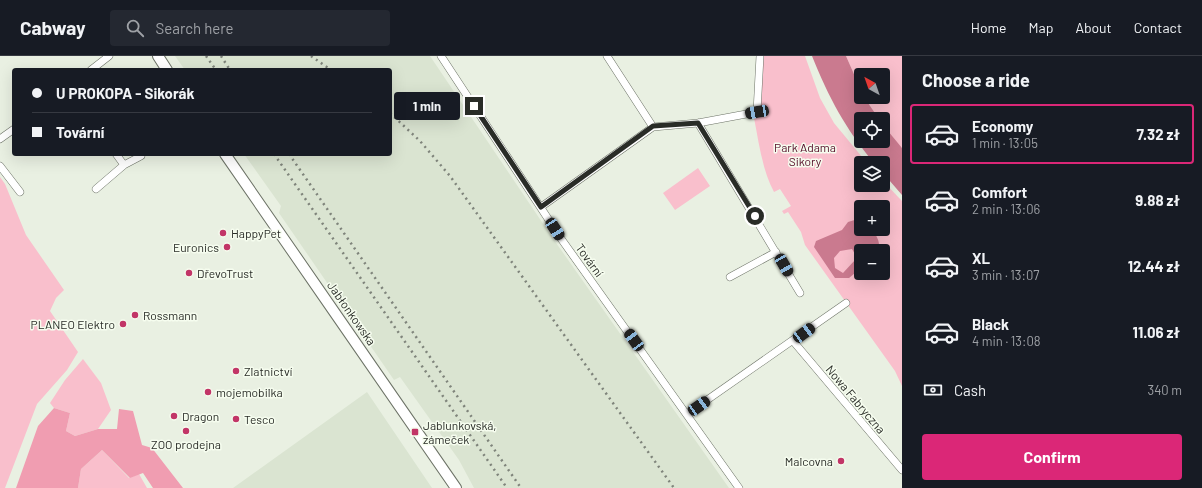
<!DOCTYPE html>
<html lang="en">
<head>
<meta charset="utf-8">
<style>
  body { margin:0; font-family:Barlow,sans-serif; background:#242831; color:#f1f3f6; height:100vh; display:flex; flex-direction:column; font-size:15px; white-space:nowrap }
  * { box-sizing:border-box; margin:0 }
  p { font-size:13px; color:#9ea1a6 }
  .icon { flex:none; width:22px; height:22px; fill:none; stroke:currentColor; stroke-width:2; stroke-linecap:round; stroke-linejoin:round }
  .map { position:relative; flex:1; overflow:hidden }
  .sheet { display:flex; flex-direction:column; background:#171b24; width:300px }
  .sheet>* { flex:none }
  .hud { position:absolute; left:12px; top:12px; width:380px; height:88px; border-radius:4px; box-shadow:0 4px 16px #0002; display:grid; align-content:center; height:88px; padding:0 20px; background:#171b24 }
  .needle { width:26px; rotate:320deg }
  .buttons { position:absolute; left:854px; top:12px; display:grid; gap:8px }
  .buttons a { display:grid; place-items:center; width:36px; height:36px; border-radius:4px; background:#171b24; box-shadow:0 4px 16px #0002; font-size:20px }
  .end { position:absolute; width:18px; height:18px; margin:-9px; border:5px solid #292c27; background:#fff; box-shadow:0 0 0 2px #fff }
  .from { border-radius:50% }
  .bubble { position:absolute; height:28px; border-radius:4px; background:#171b24; box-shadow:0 4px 16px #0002; font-size:13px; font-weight:700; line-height:28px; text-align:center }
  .car { position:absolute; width:12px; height:24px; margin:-12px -6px; border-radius:5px; box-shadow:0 0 3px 1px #0007; background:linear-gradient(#222 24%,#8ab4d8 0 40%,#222 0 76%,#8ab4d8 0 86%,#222 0) }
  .hud b { display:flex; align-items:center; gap:14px; height:38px; font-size:15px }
  .hud b+b { border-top:1px solid #363941 }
  .hud i { width:10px; height:10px; background:#f1f3f6 }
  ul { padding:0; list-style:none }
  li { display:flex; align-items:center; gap:12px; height:60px; margin:0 8px 6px; padding:0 12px; border:2px solid transparent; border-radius:4px }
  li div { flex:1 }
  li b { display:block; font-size:15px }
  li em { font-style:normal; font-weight:700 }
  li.current { border-color:#db2777 }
  li>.icon { width:36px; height:36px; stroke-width:1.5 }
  h2 { padding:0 20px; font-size:18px; line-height:48px }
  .pay { display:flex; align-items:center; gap:10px; height:44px; padding:0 20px; font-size:15px }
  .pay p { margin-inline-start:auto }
  .button { display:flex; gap:8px; margin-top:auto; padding:8px 20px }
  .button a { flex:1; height:46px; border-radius:4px; background:#db2777; color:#fff; font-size:16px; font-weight:700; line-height:46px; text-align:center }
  header { display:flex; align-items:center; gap:24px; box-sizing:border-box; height:56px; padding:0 20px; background:#171b24; border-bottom:1px solid #363941 }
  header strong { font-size:19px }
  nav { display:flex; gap:22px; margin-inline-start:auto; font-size:14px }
  .search { width:280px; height:36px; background:#242831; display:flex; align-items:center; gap:10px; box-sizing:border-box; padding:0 14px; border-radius:4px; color:#9ea1a6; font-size:15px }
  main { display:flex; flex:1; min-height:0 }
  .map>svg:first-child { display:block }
  .built { fill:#dae4d1 }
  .green { fill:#f9bfcc; fill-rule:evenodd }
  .forest { fill:#f09db1 }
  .water { fill:#ca7a8f; fill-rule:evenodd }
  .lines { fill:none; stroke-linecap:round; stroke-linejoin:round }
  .street-casing { stroke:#6c7266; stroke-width:8 }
  .secondary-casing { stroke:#6c7266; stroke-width:12 }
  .street { stroke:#fff; stroke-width:7 }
  .secondary { stroke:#fff; stroke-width:10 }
  .rail { stroke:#7f847b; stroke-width:2.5; stroke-dasharray:2 4; stroke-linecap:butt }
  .route { stroke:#292c27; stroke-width:5 }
  .poi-dot { fill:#c23567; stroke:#f6fdef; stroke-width:1.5 }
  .labels { text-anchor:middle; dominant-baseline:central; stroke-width:3; stroke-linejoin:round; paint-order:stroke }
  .park-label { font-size:12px; fill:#540b27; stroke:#f6fdef }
  .poi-label { font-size:12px; fill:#292c27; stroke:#f6fdef; text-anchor:start }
  .street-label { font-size:12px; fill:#292c27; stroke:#f6fdef }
</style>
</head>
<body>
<header>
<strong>Cabway</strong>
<div class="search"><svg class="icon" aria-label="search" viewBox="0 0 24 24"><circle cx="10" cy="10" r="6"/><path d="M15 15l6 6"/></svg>Search here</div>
<nav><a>Home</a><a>Map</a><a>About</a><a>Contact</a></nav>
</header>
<main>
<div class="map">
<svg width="902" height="432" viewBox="0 0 902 432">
  <rect width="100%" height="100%" fill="#e9f0e2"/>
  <path class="built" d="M175,0H430L554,184L729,432H474L459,404L400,321L394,324L279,157L281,150L244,98H390V14H185Z
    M367,336L432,432H233Z"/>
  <path class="green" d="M763,0H805L820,42L834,67L867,107H861V129H883V125L902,145V330L895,315L805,189L801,176L788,156L784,158L782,155L791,150L780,133L774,136C762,113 759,87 754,62L764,58L760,45ZM861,151H883V173H861ZM861,195H883V217H861Z
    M846,0H902V92C894,84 883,75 883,63H879L864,41H883V19H861V34Z
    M698,112L710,130L675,154L663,137Z
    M0,121L5,128L26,179L64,234L56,242L50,255L78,296L67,314L37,348L5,432H0Z
    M83,303L101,327L111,354L98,373L75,380L66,375L70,357L54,352L50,347L65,324Z
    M102,394L129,422L139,418L147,432H78L81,413Z"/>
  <path class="forest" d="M54,352L70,357L66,375L75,380L98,373H117L119,353L133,355L142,389L152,392L183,432H153L143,417L130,422L102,394L81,413L78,432H16L38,370Z"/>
  <path class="water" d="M812,0H846L861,34V41H864L879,63H861V85H883V69L902,92V139L883,117V107H874C845,72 829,42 812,0Z
    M861,162V173H872C877,181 881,186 878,195H861V212L849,222H835L814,191L816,185L842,174L848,166ZM852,193L856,200L855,204L843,217L835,212L834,202L840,195Z"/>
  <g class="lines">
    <g class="street-casing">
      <path id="street" d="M441,0L562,184L739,432
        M607,0L653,71
        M91,14L109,0
        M698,67L800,237
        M0,83L14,73
        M116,98L124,109
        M0,110L20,136
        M96,133L124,109L141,100
        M541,151L653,71L698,67L757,56L760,0
        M730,221L776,196
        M793,285L902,414
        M687,358L846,247"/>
    </g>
    <g class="secondary-casing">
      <path id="secondary" d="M158,0L167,14
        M225,98C303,209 378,321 456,432"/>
    </g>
    <use href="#street" class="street"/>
    <use href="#secondary" class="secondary"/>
    <path class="rail" d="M206,0L216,14
      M221,0L230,14
      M311,0L331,14
      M390,57L420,85L450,120L674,432
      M274,98L507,432
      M289,98L521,432"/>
  </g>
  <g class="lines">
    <path class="route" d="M474,50L541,151L653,70L698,67L755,160"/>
  </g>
  <g class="poi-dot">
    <circle cx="223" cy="177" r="4"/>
    <circle cx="227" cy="191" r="4"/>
    <circle cx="189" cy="217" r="4"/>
    <circle cx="135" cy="259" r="4"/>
    <circle cx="123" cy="268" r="4"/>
    <circle cx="236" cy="315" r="4"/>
    <circle cx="208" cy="336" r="4"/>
    <circle cx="174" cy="360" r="4"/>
    <circle cx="236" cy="363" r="4"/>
    <circle cx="186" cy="375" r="4"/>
    <rect x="411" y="372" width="8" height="8" rx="2"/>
    <circle cx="841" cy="405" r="4"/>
  </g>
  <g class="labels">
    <g class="park-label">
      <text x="805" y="91">Park Adama<tspan x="805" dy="14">Sikory</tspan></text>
    </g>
    <g class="poi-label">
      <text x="231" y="177">HappyPet</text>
      <text x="219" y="191" text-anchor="end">Euronics</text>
      <text x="197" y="217">DřevoTrust</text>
      <text x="143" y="259">Rossmann</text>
      <text x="115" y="268" text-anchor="end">PLANEO Elektro</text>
      <text x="244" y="315">Zlatnictví</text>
      <text x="216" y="336">mojemobilka</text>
      <text x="182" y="360">Dragon</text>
      <text x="244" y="363">Tesco</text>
      <text x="423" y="369">Jablunkovská,<tspan x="423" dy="14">zámeček</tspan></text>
      <text x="186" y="388" text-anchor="middle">ZOO prodejna</text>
      <text x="833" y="405" text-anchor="end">Malcovna</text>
    </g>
    <g class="street-label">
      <text transform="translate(590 204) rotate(54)">Tovární</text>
      <text transform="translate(352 257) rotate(55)">Jabłonkowska</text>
      <text transform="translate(856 343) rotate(50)">Nowa Fabryczna</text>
    </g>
  </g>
</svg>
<div class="buttons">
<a><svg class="needle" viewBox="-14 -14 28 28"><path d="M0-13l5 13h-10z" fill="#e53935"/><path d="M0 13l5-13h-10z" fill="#9ea1a6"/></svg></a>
<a><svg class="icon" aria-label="locate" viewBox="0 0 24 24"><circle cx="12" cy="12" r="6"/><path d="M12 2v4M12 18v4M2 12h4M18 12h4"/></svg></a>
<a><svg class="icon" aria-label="layers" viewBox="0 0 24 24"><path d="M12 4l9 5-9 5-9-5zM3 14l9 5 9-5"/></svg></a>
<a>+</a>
<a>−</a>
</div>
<i class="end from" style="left:755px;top:160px"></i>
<i class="end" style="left:474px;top:50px"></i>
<div class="bubble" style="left:394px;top:36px;width:66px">1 min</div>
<i class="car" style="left:757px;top:56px;rotate:260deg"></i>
<i class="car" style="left:555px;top:173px;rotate:147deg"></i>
<i class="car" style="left:784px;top:209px;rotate:150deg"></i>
<i class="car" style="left:804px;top:277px;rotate:54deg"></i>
<i class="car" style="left:634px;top:284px;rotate:324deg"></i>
<i class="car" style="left:699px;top:350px;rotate:55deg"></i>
<div class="hud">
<b><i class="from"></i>U PROKOPA - Sikorák</b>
<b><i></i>Tovární</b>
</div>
</div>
<section class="sheet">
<h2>Choose a ride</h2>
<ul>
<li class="current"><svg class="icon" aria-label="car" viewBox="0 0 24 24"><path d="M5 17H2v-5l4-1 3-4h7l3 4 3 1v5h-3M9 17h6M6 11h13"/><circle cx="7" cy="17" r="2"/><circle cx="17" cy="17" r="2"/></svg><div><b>Economy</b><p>1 min · 13:05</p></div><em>7.32 zł</em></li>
<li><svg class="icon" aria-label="car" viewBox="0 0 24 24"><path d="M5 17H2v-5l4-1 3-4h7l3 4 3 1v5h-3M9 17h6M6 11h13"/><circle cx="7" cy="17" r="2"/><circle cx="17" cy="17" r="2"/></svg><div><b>Comfort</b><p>2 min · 13:06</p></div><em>9.88 zł</em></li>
<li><svg class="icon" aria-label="car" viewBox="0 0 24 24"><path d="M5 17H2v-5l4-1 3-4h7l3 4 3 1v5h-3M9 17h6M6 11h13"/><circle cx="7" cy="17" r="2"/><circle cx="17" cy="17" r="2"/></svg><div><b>XL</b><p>3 min · 13:07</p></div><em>12.44 zł</em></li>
<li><svg class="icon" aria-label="car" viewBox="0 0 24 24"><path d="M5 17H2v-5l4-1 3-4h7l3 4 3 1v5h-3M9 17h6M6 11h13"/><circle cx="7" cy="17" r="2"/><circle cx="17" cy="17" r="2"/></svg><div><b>Black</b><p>4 min · 13:08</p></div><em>11.06 zł</em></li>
</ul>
<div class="pay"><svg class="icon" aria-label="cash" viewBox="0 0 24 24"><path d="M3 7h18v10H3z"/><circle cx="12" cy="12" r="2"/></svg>Cash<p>340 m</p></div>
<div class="button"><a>Confirm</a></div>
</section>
</main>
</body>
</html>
